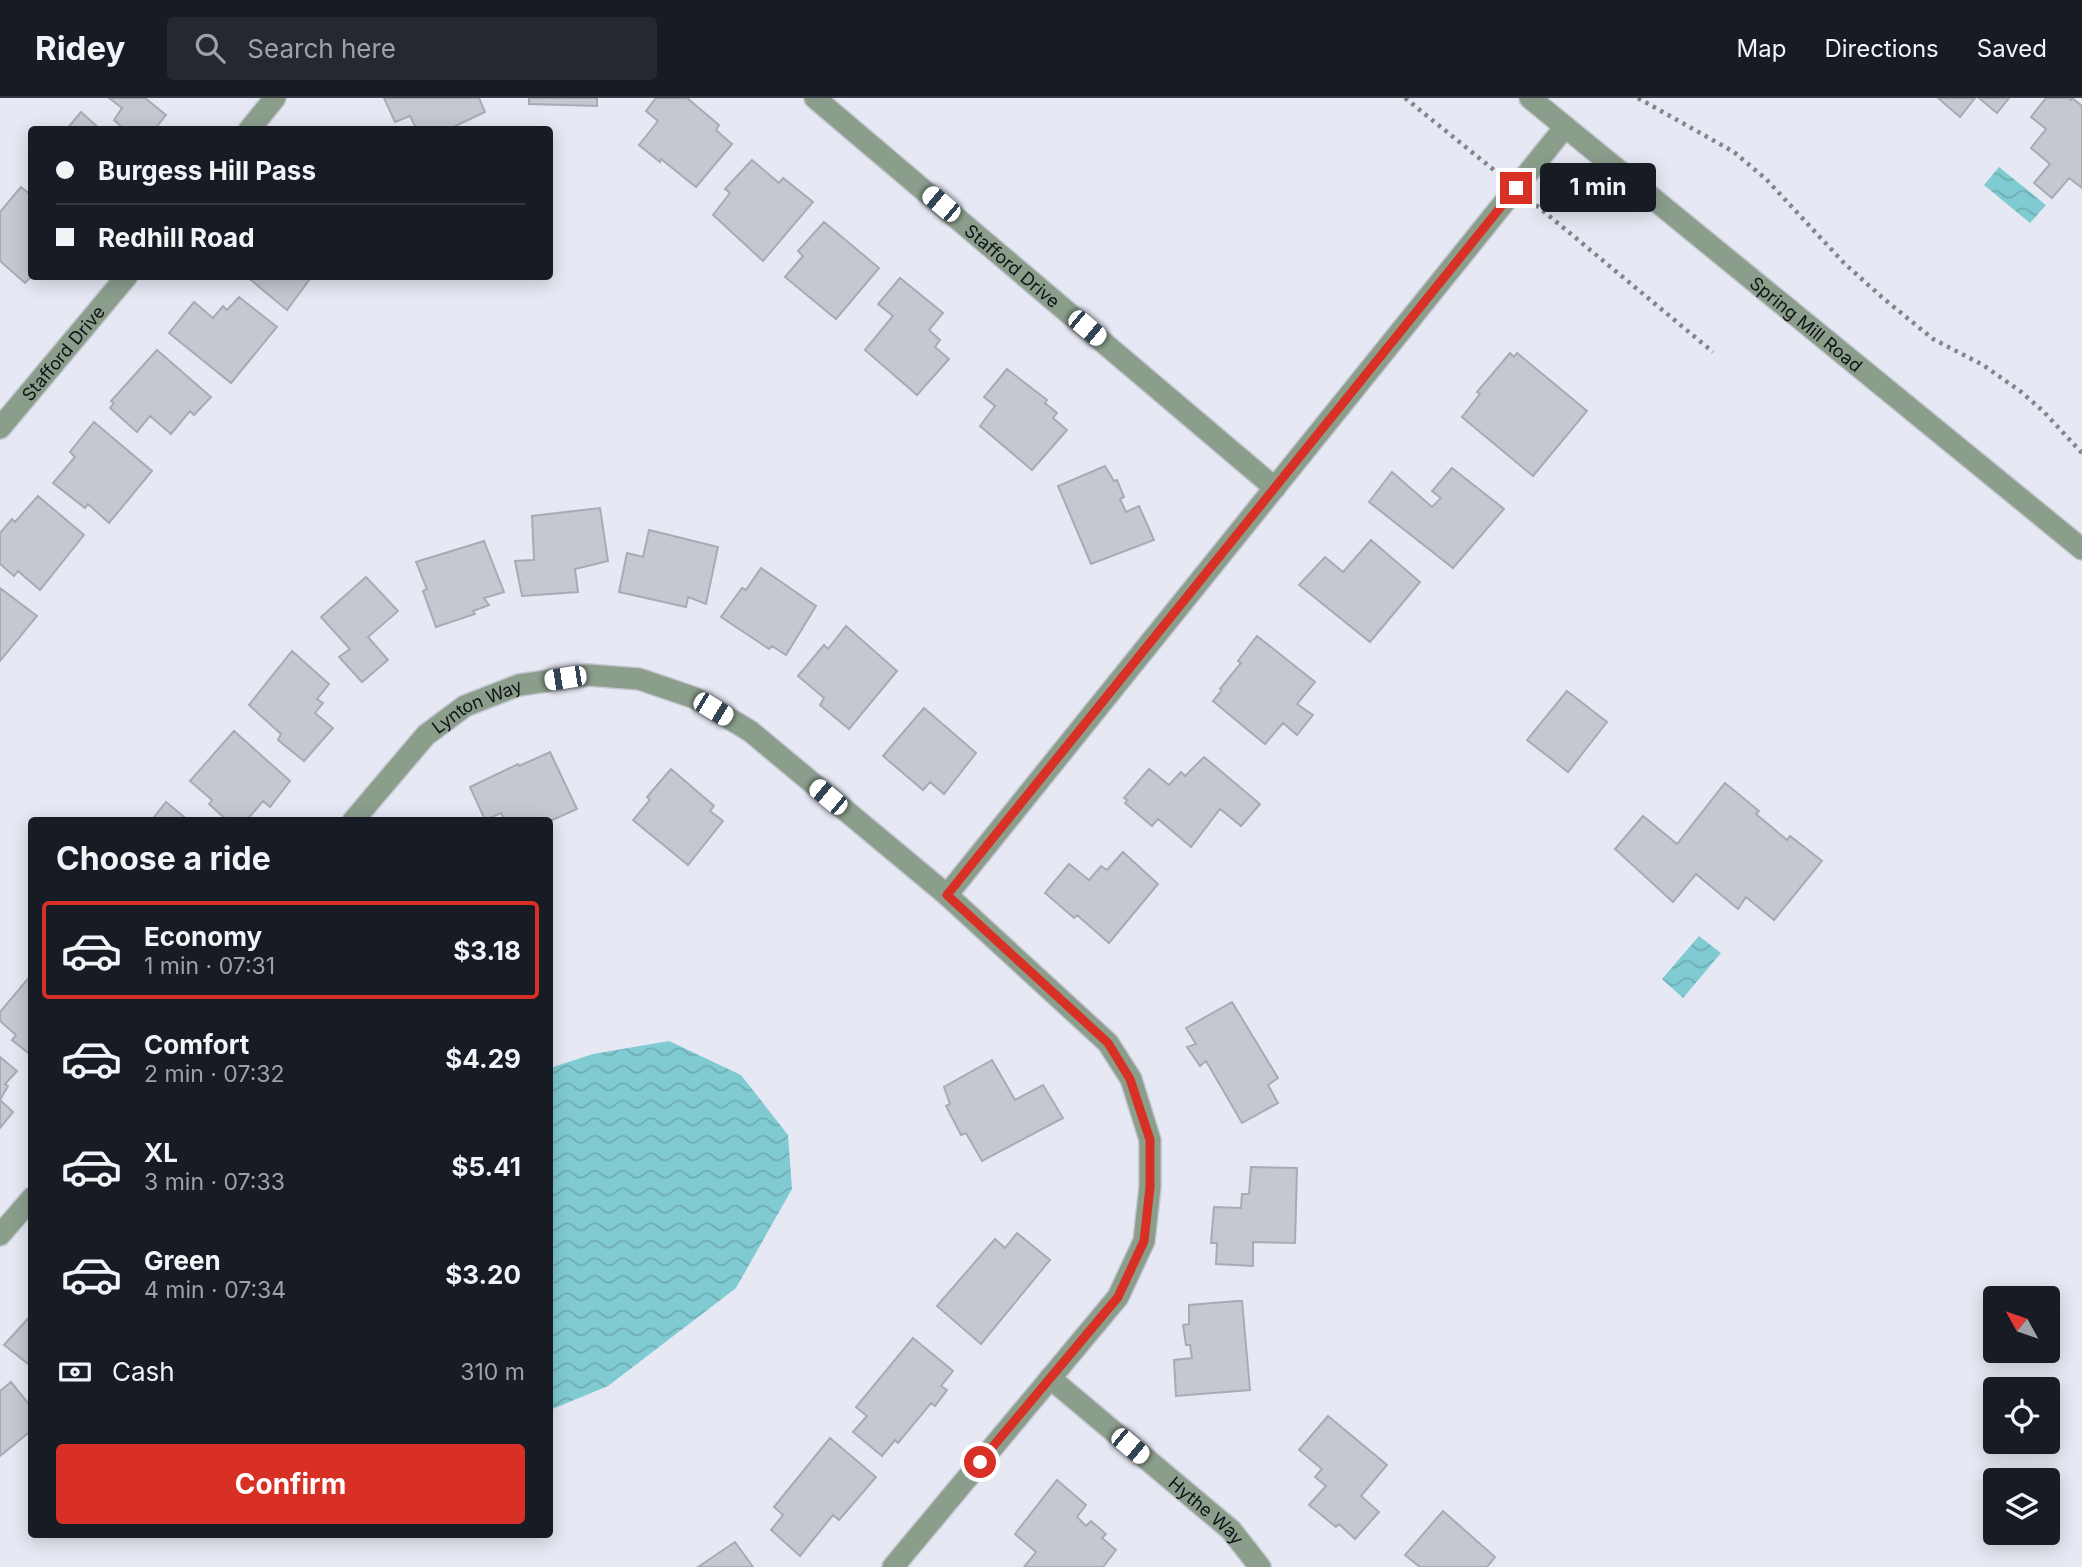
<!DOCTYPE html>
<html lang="en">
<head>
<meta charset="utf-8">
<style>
  body { margin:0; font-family:Inter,sans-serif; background:#242831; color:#f1f3f6; height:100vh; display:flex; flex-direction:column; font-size:26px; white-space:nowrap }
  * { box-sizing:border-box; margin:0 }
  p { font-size:23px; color:#9ea1a6 }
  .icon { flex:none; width:38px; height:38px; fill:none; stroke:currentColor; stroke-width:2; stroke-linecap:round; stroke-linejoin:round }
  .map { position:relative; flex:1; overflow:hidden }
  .side { position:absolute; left:28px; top:719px; width:525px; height:721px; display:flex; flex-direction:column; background:#171b24; border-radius:7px; box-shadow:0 4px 18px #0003 }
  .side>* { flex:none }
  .guide { position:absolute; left:28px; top:28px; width:525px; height:154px; border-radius:7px; box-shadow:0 4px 18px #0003; display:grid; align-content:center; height:154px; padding:0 28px; background:#171b24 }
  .needle { width:46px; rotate:310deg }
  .controls { position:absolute; left:1983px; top:1188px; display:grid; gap:14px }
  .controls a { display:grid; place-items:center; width:77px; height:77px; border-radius:7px; background:#171b24; box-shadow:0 4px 18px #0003; font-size:35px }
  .end { position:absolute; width:32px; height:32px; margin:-16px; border:9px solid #d93025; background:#fff; box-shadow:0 0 0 4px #fff }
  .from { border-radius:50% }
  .bubble { position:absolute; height:49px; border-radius:7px; background:#171b24; box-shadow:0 4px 18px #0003; font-size:23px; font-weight:700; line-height:49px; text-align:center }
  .car { position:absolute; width:21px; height:42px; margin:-21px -10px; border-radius:9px; box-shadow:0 0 5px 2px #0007; background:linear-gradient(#fff 24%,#345 0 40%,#fff 0 76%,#345 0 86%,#fff 0) }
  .guide b { display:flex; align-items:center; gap:24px; height:66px; font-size:26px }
  .guide b+b { border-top:2px solid #363941 }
  .guide i { width:18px; height:18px; background:#f1f3f6 }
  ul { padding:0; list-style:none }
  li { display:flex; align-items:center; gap:21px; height:98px; margin:0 14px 10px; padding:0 14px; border:4px solid transparent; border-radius:7px }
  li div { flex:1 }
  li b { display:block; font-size:26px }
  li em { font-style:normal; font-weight:700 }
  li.on { border-color:#d93025 }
  li>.icon { width:63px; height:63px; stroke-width:1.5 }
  h2 { padding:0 28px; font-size:32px; line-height:84px }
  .pay { display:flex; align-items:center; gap:18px; height:77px; padding:0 28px; font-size:26px }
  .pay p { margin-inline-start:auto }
  .cta { display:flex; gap:14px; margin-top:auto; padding:14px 28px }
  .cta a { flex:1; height:80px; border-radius:7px; background:#d93025; color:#fff; font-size:28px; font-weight:700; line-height:80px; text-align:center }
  header { display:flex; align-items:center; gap:42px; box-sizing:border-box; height:98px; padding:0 35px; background:#171b24; border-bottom:2px solid #363941 }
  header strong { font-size:33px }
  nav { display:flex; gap:38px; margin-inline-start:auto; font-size:24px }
  .search { width:490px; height:63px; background:#242831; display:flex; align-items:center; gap:18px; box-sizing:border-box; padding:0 24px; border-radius:7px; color:#9ea1a6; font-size:26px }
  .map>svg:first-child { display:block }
  .water { fill:url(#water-waves) }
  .building { fill:#c5c7d1; stroke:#a8aab4; stroke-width:2 }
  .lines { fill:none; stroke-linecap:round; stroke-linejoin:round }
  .minor-casing { stroke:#c4c6d0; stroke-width:24 }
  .path { stroke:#83858c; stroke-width:4.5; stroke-dasharray:3.5 5; stroke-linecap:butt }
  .minor { stroke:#8b9e8c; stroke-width:21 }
  .route { stroke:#d93025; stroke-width:9 }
  .labels { text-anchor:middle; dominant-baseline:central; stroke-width:5; stroke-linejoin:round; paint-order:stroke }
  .street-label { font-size:18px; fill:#121316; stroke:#e6e8f3 }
</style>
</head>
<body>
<header>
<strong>Ridey</strong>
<div class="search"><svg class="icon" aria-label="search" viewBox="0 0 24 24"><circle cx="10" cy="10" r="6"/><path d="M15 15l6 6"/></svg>Search here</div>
<nav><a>Map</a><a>Directions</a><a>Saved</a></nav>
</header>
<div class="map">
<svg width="2082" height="1469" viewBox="0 0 2082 1469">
  <defs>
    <pattern id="water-waves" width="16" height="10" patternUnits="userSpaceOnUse" patternTransform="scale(1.75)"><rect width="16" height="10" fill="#80cbd1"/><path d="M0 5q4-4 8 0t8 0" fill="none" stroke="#6eadb3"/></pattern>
  </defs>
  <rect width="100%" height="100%" fill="#e6e8f3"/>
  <path class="water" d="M1999,69L2046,107L2030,125L1984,87Z
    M1699,838L1721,855L1683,900L1662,881Z
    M669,943L741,977L788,1037L792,1091L736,1190L608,1288L550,1312V970L593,956Z"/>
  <path class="building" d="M109,0H145L166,17L154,32H125L114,22L122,10Z
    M384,0H479L485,14L447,32H417L410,18L395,24Z
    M529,0H597V8L529,6Z
    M656,0H687L719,27L716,32L732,46L696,89L661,61L660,64L639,47L658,23L646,13Z
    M1938,0H1975L1960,19Z
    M1979,0H2009L1997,15Z
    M2046,0H2068L2071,2L2072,0L2082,8V90L2069,80L2052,100L2034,85L2050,66L2031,50L2046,31L2031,19Z
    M81,14L101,32H66Z
    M752,62L779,85L783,80L813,104L763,163L713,117L730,95L725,91Z
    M21,89L32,98V178L25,185L0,163V114Z
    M824,124L879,170L836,221L785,179L803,158L798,153Z
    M246,178H312L287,212Z
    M900,180L943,215L929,232L940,242L935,249L949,261L917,297L865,252L893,218L878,206Z
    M239,199L277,229L231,285L169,235L194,204L213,220L223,208L227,212Z
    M157,252L211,299L194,317L190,313L171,336L150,318L137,334L110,310L114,305L111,303Z
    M1510,255L1514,259L1517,255L1587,313L1533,378L1462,319L1480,296L1477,294Z
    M1007,271L1047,302L1045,305L1057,315L1053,320L1067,332L1032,372L980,328L995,308L984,299Z
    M94,324L152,373L109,425L88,406L85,410L53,385L75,359L70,354Z
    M1105,368L1114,383L1117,382L1124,399L1120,401L1126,414L1139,408L1154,442L1091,466L1058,388Z
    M1452,370L1504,411L1453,470L1369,404L1392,374L1432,409L1441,400L1432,393Z
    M38,398L84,437L40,492L18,473L14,478L0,466V435L12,421L15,424Z
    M600,410L608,463L575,471L578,494L522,498L515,463L534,462L532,418Z
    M649,432L718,449L706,506L688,499L686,509L619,494L627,455L643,459Z
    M1371,442L1420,484L1370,544L1299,487L1325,459L1343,474Z
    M484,443L504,494L484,500L489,507L473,513L475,516L436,529L423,493L427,491L416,464Z
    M761,470L816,508L786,557L772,548L769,551L721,519L742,490L746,492Z
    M366,479L398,513L368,539L388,562L362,584L339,559L350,551L321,519Z
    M0,490L37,518L0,563Z
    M846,528L897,573L849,631L820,607L824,600L798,578L824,547L828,551Z
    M1257,538L1315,584L1297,606L1313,617L1297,637L1283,625L1265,646L1213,603L1222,592L1220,591L1241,565L1238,563Z
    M292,553L329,586L317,601L323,605L315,615L333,630L304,663L278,642L281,636L249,607Z
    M1567,593L1607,624L1568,674L1527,642Z
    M924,610L976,655L944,696L930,684L923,692L883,658Z
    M234,633L290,683L270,709L263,703L246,723H228L209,706L212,702L190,683Z
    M550,654L577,711L550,723H505L501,715L485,722L470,689L518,666L519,668Z
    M1204,659L1260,706L1241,728L1220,711L1191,749L1158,721L1152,728L1125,705L1127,702L1124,700L1149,671L1169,687L1181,674L1185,678Z
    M671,671L714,708L710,713L723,723L688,767L633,722L650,702L647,699Z
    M1725,685L1759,713L1756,716L1787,742L1790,738L1822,763L1774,822L1746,799L1738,811L1696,776L1673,804L1615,751L1643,718L1677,746Z
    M166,704L189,723H151Z
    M1123,754L1158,786L1109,845L1077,817L1074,820L1045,795L1069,766L1089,782L1101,768L1107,772Z
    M32,876V958L12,942L16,937L0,923V914Z
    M1232,904L1278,980L1268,987L1278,1005L1242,1025L1206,963L1200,968L1187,949L1196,946L1186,930Z
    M0,959L17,973L5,986L8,988L0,1002L13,1014L0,1030Z
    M992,962L1015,1002L1043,987L1063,1020L982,1063L966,1035L961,1037L946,1008L950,1006L944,989Z
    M1251,1069L1297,1070L1295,1145L1253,1144V1168L1216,1166L1217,1145H1211L1214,1109L1241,1110L1242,1096H1249Z
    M1017,1135L1050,1162L981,1246L937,1208L995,1141L1005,1150Z
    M1237,1203H1242L1250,1292L1176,1298L1174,1262L1192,1260L1190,1247H1186L1183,1227L1189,1226V1207Z
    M32,1216V1269L4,1247Z
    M913,1240L953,1273L941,1288L947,1292L935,1308L931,1305L898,1345L895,1342L882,1358L853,1334L867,1318L856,1309Z
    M11,1284L32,1310V1332L0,1358V1293Z
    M1328,1318L1387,1367L1361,1398L1379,1414L1355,1441L1339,1426L1336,1429L1309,1407L1326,1388L1315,1379L1322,1371L1299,1352Z
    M830,1340L876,1379L839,1422L833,1417L800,1458L771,1432L783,1417L774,1409Z
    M1057,1382L1086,1407L1077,1419L1086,1428L1091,1423L1106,1436L1102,1440L1116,1452L1103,1469H1024L1036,1454L1015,1436Z
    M1443,1413L1495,1459L1487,1469H1420L1405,1457Z
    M735,1444L753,1469H698Z"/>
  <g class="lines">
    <g class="minor-casing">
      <g id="minor">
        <path id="s1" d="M815,0L1275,390"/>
        <path id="s2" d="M1530,0L2082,451"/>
        <path d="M249,32L275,0"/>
        <path id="s3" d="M0,330L127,178"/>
        <path id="s4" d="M353,723L426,637L465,608L519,587L588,577L639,581L695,600L750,633L947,797L1108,945L1131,981L1150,1042V1089L1144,1143L1118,1199L893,1469"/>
        <path d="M947,797L1565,29"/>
        <path d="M0,1137L32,1100"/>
        <path id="s5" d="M1050,1280L1231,1432L1260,1469"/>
      </g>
    </g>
    <path class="path" d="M1405,0L1494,72
      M1638,0L1734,54L1766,81L1844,165L1884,201L1933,241L1983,267L2020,293L2043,313L2082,355
      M1536,107L1713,254"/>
    <use href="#minor" class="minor"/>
  </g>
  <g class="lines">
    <path class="route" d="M980,1364L1118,1199L1144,1143L1150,1089V1042L1130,981L1108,945L947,797L1516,90"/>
  </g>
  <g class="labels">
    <g class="street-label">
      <text stroke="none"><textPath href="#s1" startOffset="259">Stafford Drive</textPath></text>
      <text stroke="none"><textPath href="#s2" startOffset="357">Spring Mill Road</textPath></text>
      <text stroke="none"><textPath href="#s3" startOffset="98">Stafford Drive</textPath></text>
      <text stroke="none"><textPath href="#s4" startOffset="172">Lynton Way</textPath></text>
      <text stroke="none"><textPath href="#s5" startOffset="205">Hythe Way</textPath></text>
    </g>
  </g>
</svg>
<div class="controls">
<a><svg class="needle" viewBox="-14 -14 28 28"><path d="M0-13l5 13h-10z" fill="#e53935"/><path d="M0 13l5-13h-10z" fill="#9ea1a6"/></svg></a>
<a><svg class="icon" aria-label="locate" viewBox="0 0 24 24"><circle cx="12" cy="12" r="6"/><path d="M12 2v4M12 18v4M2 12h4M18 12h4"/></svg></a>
<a><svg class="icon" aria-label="layers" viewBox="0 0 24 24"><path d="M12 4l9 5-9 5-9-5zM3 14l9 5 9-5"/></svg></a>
</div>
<i class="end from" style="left:980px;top:1364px"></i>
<i class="end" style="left:1516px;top:90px"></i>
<div class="bubble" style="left:1540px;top:65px;width:116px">1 min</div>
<i class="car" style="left:941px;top:106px;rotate:310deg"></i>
<i class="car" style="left:1087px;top:230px;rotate:130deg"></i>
<i class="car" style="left:565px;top:580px;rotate:261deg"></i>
<i class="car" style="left:713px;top:611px;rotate:121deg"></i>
<i class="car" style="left:828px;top:699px;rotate:310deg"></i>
<i class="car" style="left:1130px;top:1348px;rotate:130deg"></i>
<div class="guide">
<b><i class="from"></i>Burgess Hill Pass</b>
<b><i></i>Redhill Road</b>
</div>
<section class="side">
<h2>Choose a ride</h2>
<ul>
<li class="on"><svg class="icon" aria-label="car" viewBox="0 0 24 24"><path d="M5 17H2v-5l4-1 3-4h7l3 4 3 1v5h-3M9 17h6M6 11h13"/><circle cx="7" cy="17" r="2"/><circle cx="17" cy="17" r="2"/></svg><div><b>Economy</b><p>1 min · 07:31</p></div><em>$3.18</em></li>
<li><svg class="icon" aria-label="car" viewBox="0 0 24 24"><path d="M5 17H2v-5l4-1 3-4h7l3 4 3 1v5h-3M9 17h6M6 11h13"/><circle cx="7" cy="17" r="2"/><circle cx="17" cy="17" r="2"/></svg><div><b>Comfort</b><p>2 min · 07:32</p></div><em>$4.29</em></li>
<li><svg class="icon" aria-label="car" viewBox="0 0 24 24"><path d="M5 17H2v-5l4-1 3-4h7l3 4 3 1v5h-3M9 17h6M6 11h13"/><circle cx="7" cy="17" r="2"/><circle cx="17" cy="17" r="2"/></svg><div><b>XL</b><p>3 min · 07:33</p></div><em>$5.41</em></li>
<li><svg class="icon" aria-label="car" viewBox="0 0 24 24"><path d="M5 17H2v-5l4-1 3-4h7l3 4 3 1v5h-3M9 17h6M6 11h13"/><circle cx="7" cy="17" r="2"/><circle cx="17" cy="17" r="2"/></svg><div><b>Green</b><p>4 min · 07:34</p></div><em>$3.20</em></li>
</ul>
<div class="pay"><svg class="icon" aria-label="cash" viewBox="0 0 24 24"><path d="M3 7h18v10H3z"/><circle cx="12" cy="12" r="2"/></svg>Cash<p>310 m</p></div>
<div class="cta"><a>Confirm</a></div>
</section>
</div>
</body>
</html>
